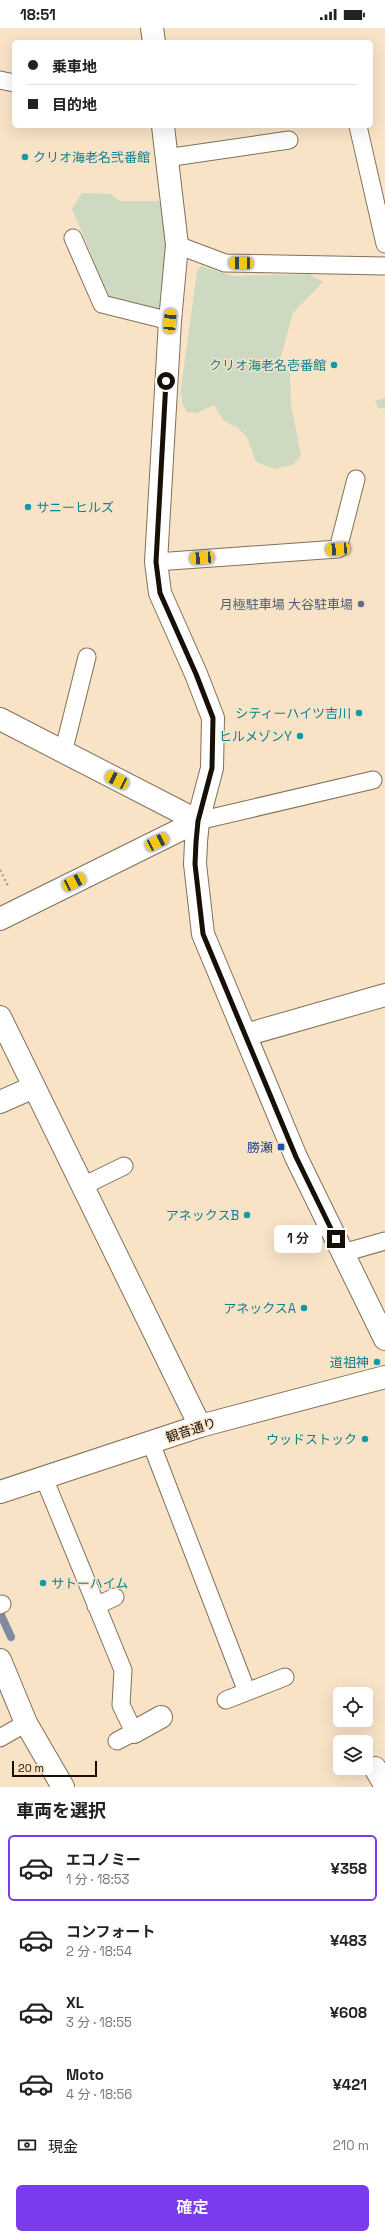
<!DOCTYPE html>
<html lang="ja">
<head>
<meta charset="utf-8">
<style>
  body { margin:0; font-family:"Space Grotesk","Noto Sans JP",sans-serif; background:#f6f6f6; color:#222; height:100vh; display:flex; flex-direction:column; font-size:15px; white-space:nowrap }
  * { box-sizing:border-box; margin:0 }
  p { font-size:13px; color:#767676 }
  .icon { flex:none; width:22px; height:22px; fill:none; stroke:currentColor; stroke-width:2; stroke-linecap:round; stroke-linejoin:round }
  .map { position:relative; height:1759px; overflow:hidden }
  .sheet { display:flex; flex-direction:column; background:#fff; flex:1 }
  .sheet>* { flex:none }
  .guide { position:absolute; left:12px; top:12px; width:361px; height:88px; border-radius:6px; box-shadow:0 4px 16px #0002; display:grid; align-content:center; height:88px; padding:0 16px; background:#fff }
  .tools { position:absolute; left:333px; top:1659px; display:grid; gap:8px }
  .tools a { display:grid; place-items:center; width:40px; height:40px; border-radius:6px; background:#fff; box-shadow:0 4px 16px #0002; font-size:20px }
  .scale { position:absolute; left:12px; bottom:10px; width:85px; box-sizing:border-box; padding-left:4px; border:2px solid #171007; border-top:0; font-size:11px; line-height:14px; white-space:nowrap; color:#171007; -webkit-text-stroke:3px #f8e3c7; paint-order:stroke }
  .end { position:absolute; width:18px; height:18px; margin:-9px; border:5px solid #171007; background:#fff; box-shadow:0 0 0 2px #fff }
  .from { border-radius:50% }
  .bubble { position:absolute; height:28px; border-radius:6px; background:#fff; box-shadow:0 4px 16px #0002; font-size:13px; font-weight:600; line-height:28px; text-align:center }
  .car { position:absolute; width:12px; height:24px; margin:-12px -6px; border-radius:5px; box-shadow:0 0 3px 1px #0007; background:linear-gradient(#f5c518 24%,#345 0 40%,#f5c518 0 76%,#345 0 86%,#f5c518 0) }
  .guide b { display:flex; align-items:center; gap:14px; height:38px; font-size:15px }
  .guide b+b { border-top:1px solid #e0e0e0 }
  .guide i { width:10px; height:10px; background:#222 }
  ul { padding:0; list-style:none }
  li { display:flex; align-items:center; gap:12px; height:66px; margin:0 8px 6px; padding:0 8px; border:2px solid transparent; border-radius:6px }
  li div { flex:1 }
  li b { display:block; font-size:15px }
  li em { font-style:normal; font-weight:600 }
  li.on { border-color:#7c3aed }
  li>.icon { width:36px; height:36px; stroke-width:1.5 }
  h2 { padding:0 16px; font-size:18px; line-height:48px }
  .pay { display:flex; align-items:center; gap:10px; height:44px; padding:0 16px; font-size:15px }
  .pay p { margin-inline-start:auto }
  .button { display:flex; gap:8px; margin-top:auto; padding:8px 16px }
  .button a { flex:1; height:46px; border-radius:6px; background:#7c3aed; color:#fff; font-size:16px; font-weight:600; line-height:46px; text-align:center }
  .status { display:flex; justify-content:space-between; align-items:center; height:28px; padding:0 20px; background:#fff; direction:ltr }
  .status svg { height:11px; fill:currentColor }
  .map>svg:first-child { display:block }
  .green { fill:#cddac1 }
  .lines { fill:none; stroke-linecap:round; stroke-linejoin:round }
  .stream { stroke:#7f8ba0; stroke-width:8 }
  .service-casing { stroke:#827057; stroke-width:19 }
  .minor-casing { stroke:#827057; stroke-width:24 }
  .secondary-casing { stroke:#827057; stroke-width:24 }
  .path { stroke:#ae9e88; stroke-width:2.5; stroke-dasharray:2 3; stroke-linecap:butt }
  .service { stroke:#fff; stroke-width:17 }
  .minor { stroke:#fff; stroke-width:22 }
  .secondary { stroke:#fff; stroke-width:22 }
  .route { stroke:#171007; stroke-width:5 }
  .culture-dot { fill:#0f9aa8; stroke:#f8e3c7; stroke-width:1.5 }
  .service-dot { fill:#5c6f8a; stroke:#f8e3c7; stroke-width:1.5 }
  .transit-dot { fill:#1a4fb4; stroke:#f8e3c7; stroke-width:1.5 }
  .labels { text-anchor:middle; dominant-baseline:central; stroke-width:3; stroke-linejoin:round; paint-order:stroke }
  .culture-label { font-size:13px; fill:#0d838f; stroke:#f8e3c7; text-anchor:end }
  .service-label { font-size:13px; fill:#4e5e75; stroke:#f8e3c7; text-anchor:end }
  .transit-label { font-size:13px; fill:#164399; stroke:#f8e3c7; text-anchor:end }
  .street-label { font-size:13px; fill:#171007; stroke:#f8e3c7 }
</style>
</head>
<body>
<div class="status"><b>18:51</b><svg viewBox="0 0 49 12"><path d="M0 12V9h3v3zM5 12V6h3v6zM10 12V3h3v9zM15 12V0h3v12zM26 1h20v11H26zM47 4h2v5h-2z"/></svg></div>
<div class="map">
<svg width="385" height="1759" viewBox="0 0 385 1759">
  <rect width="100%" height="100%" fill="#f8e3c7"/>
  <path class="green" d="M82,165L111,166L120,173H160L167,226L161,285L101,269L93,230L72,181Z
    M201,238L233,248L309,246L323,254L293,285L278,339L285,338L290,345L291,377L301,427L293,437L274,441L256,434L247,409L238,400L224,393L214,377L197,385L187,384L182,375V368H180L197,243Z
    M385,370V382L384,380L379,381L375,373Z"/>
  <g class="lines">
    <path class="stream" d="M0,1585L11,1609"/>
    <g class="service-casing">
      <path id="service" d="M0,52L14,55
        M358,98L385,216
        M166,130L289,112
        M73,210L102,276L170,293
        M177,217L225,235L385,238
        M156,534L338,521L356,451
        M63,725L87,629
        M198,793L373,752
        M83,1158L124,1138
        M343,1225L385,1213
        M151,1415L247,1664
        M44,1450L123,1642L121,1677L134,1704L117,1713
        M0,1577L2,1576
        M96,1578L115,1569
        M226,1672L285,1649
        M0,1710L26,1695"/>
    </g>
    <g class="minor-casing">
      <path id="minor" d="M152,0L154,14
        M163,98L177,217L170,293L156,534L160,565L196,646L213,690L212,740L198,793L196,814L195,836L203,906L296,1129L385,1311
        M0,691L198,793
        M0,891L198,793
        M0,989L200,1398
        M245,1007L385,967
        M0,1074L34,1059
        M0,1632L26,1695L63,1759
        M134,1704L161,1689
        M375,1740L385,1757"/>
    </g>
    <g class="secondary-casing">
      <path id="secondary" d="M0,1464L200,1398L385,1349"/>
    </g>
    <path class="path" d="M0,842L8,858"/>
    <use href="#service" class="service"/>
    <use href="#minor" class="minor"/>
    <use href="#secondary" class="secondary"/>
  </g>
  <g class="lines">
    <path class="route" d="M166,353L156,534L160,565L196,646L213,690L212,740L198,793L196,814L195,836L203,906L296,1129L336,1211"/>
  </g>
  <g class="culture-dot">
    <circle cx="25" cy="129" r="4"/>
    <circle cx="334" cy="337" r="4"/>
    <circle cx="28" cy="479" r="4"/>
    <circle cx="359" cy="685" r="4"/>
    <circle cx="300" cy="708" r="4"/>
    <circle cx="247" cy="1187" r="4"/>
    <circle cx="304" cy="1280" r="4"/>
    <circle cx="377" cy="1334" r="4"/>
    <circle cx="365" cy="1411" r="4"/>
    <circle cx="43" cy="1555" r="4"/>
  </g>
  <circle class="service-dot" cx="361" cy="576" r="4"/>
  <rect class="transit-dot" x="277" y="1115" width="8" height="8" rx="2"/>
  <g class="labels">
    <g class="culture-label">
      <text x="33" y="129" text-anchor="start">クリオ海老名弐番館</text>
      <text x="326" y="337">クリオ海老名壱番館</text>
      <text x="36" y="479" text-anchor="start">サニーヒルズ</text>
      <text x="351" y="685">シティーハイツ吉川</text>
      <text x="292" y="708">ヒルメゾンY</text>
      <text x="239" y="1187">アネックスB</text>
      <text x="296" y="1280">アネックスA</text>
      <text x="369" y="1334">道祖神</text>
      <text x="357" y="1411">ウッドストック</text>
      <text x="51" y="1555" text-anchor="start">サトーハイム</text>
    </g>
    <g class="service-label">
      <text x="353" y="576">月極駐車場 大谷駐車場</text>
    </g>
    <g class="transit-label">
      <text x="273" y="1119">勝瀬</text>
    </g>
    <g class="street-label">
      <text transform="translate(191 1402) rotate(-18)">観音通り</text>
    </g>
  </g>
</svg>
<div class="tools">
<a><svg class="icon" aria-label="locate" viewBox="0 0 24 24"><circle cx="12" cy="12" r="6"/><path d="M12 2v4M12 18v4M2 12h4M18 12h4"/></svg></a>
<a><svg class="icon" aria-label="layers" viewBox="0 0 24 24"><path d="M12 4l9 5-9 5-9-5zM3 14l9 5 9-5"/></svg></a>
</div>
<div class="scale">20 m</div>
<i class="end from" style="left:166px;top:353px"></i>
<i class="end" style="left:336px;top:1211px"></i>
<div class="bubble" style="left:274px;top:1197px;width:48px">1 分</div>
<i class="car" style="left:241px;top:235px;rotate:271deg"></i>
<i class="car" style="left:170px;top:293px;rotate:5deg"></i>
<i class="car" style="left:338px;top:521px;rotate:266deg"></i>
<i class="car" style="left:202px;top:530px;rotate:266deg"></i>
<i class="car" style="left:117px;top:752px;rotate:297deg"></i>
<i class="car" style="left:157px;top:814px;rotate:64deg"></i>
<i class="car" style="left:74px;top:854px;rotate:64deg"></i>
<div class="guide">
<b><i class="from"></i>乗車地</b>
<b><i></i>目的地</b>
</div>
</div>
<section class="sheet">
<h2>車両を選択</h2>
<ul>
<li class="on"><svg class="icon" aria-label="car" viewBox="0 0 24 24"><path d="M5 17H2v-5l4-1 3-4h7l3 4 3 1v5h-3M9 17h6M6 11h13"/><circle cx="7" cy="17" r="2"/><circle cx="17" cy="17" r="2"/></svg><div><b>エコノミー</b><p>1 分 · 18:53</p></div><em>¥358</em></li>
<li><svg class="icon" aria-label="car" viewBox="0 0 24 24"><path d="M5 17H2v-5l4-1 3-4h7l3 4 3 1v5h-3M9 17h6M6 11h13"/><circle cx="7" cy="17" r="2"/><circle cx="17" cy="17" r="2"/></svg><div><b>コンフォート</b><p>2 分 · 18:54</p></div><em>¥483</em></li>
<li><svg class="icon" aria-label="car" viewBox="0 0 24 24"><path d="M5 17H2v-5l4-1 3-4h7l3 4 3 1v5h-3M9 17h6M6 11h13"/><circle cx="7" cy="17" r="2"/><circle cx="17" cy="17" r="2"/></svg><div><b>XL</b><p>3 分 · 18:55</p></div><em>¥608</em></li>
<li><svg class="icon" aria-label="car" viewBox="0 0 24 24"><path d="M5 17H2v-5l4-1 3-4h7l3 4 3 1v5h-3M9 17h6M6 11h13"/><circle cx="7" cy="17" r="2"/><circle cx="17" cy="17" r="2"/></svg><div><b>Moto</b><p>4 分 · 18:56</p></div><em>¥421</em></li>
</ul>
<div class="pay"><svg class="icon" aria-label="cash" viewBox="0 0 24 24"><path d="M3 7h18v10H3z"/><circle cx="12" cy="12" r="2"/></svg>現金<p>210 m</p></div>
<div class="button"><a>確定</a></div>
</section>
</body>
</html>
